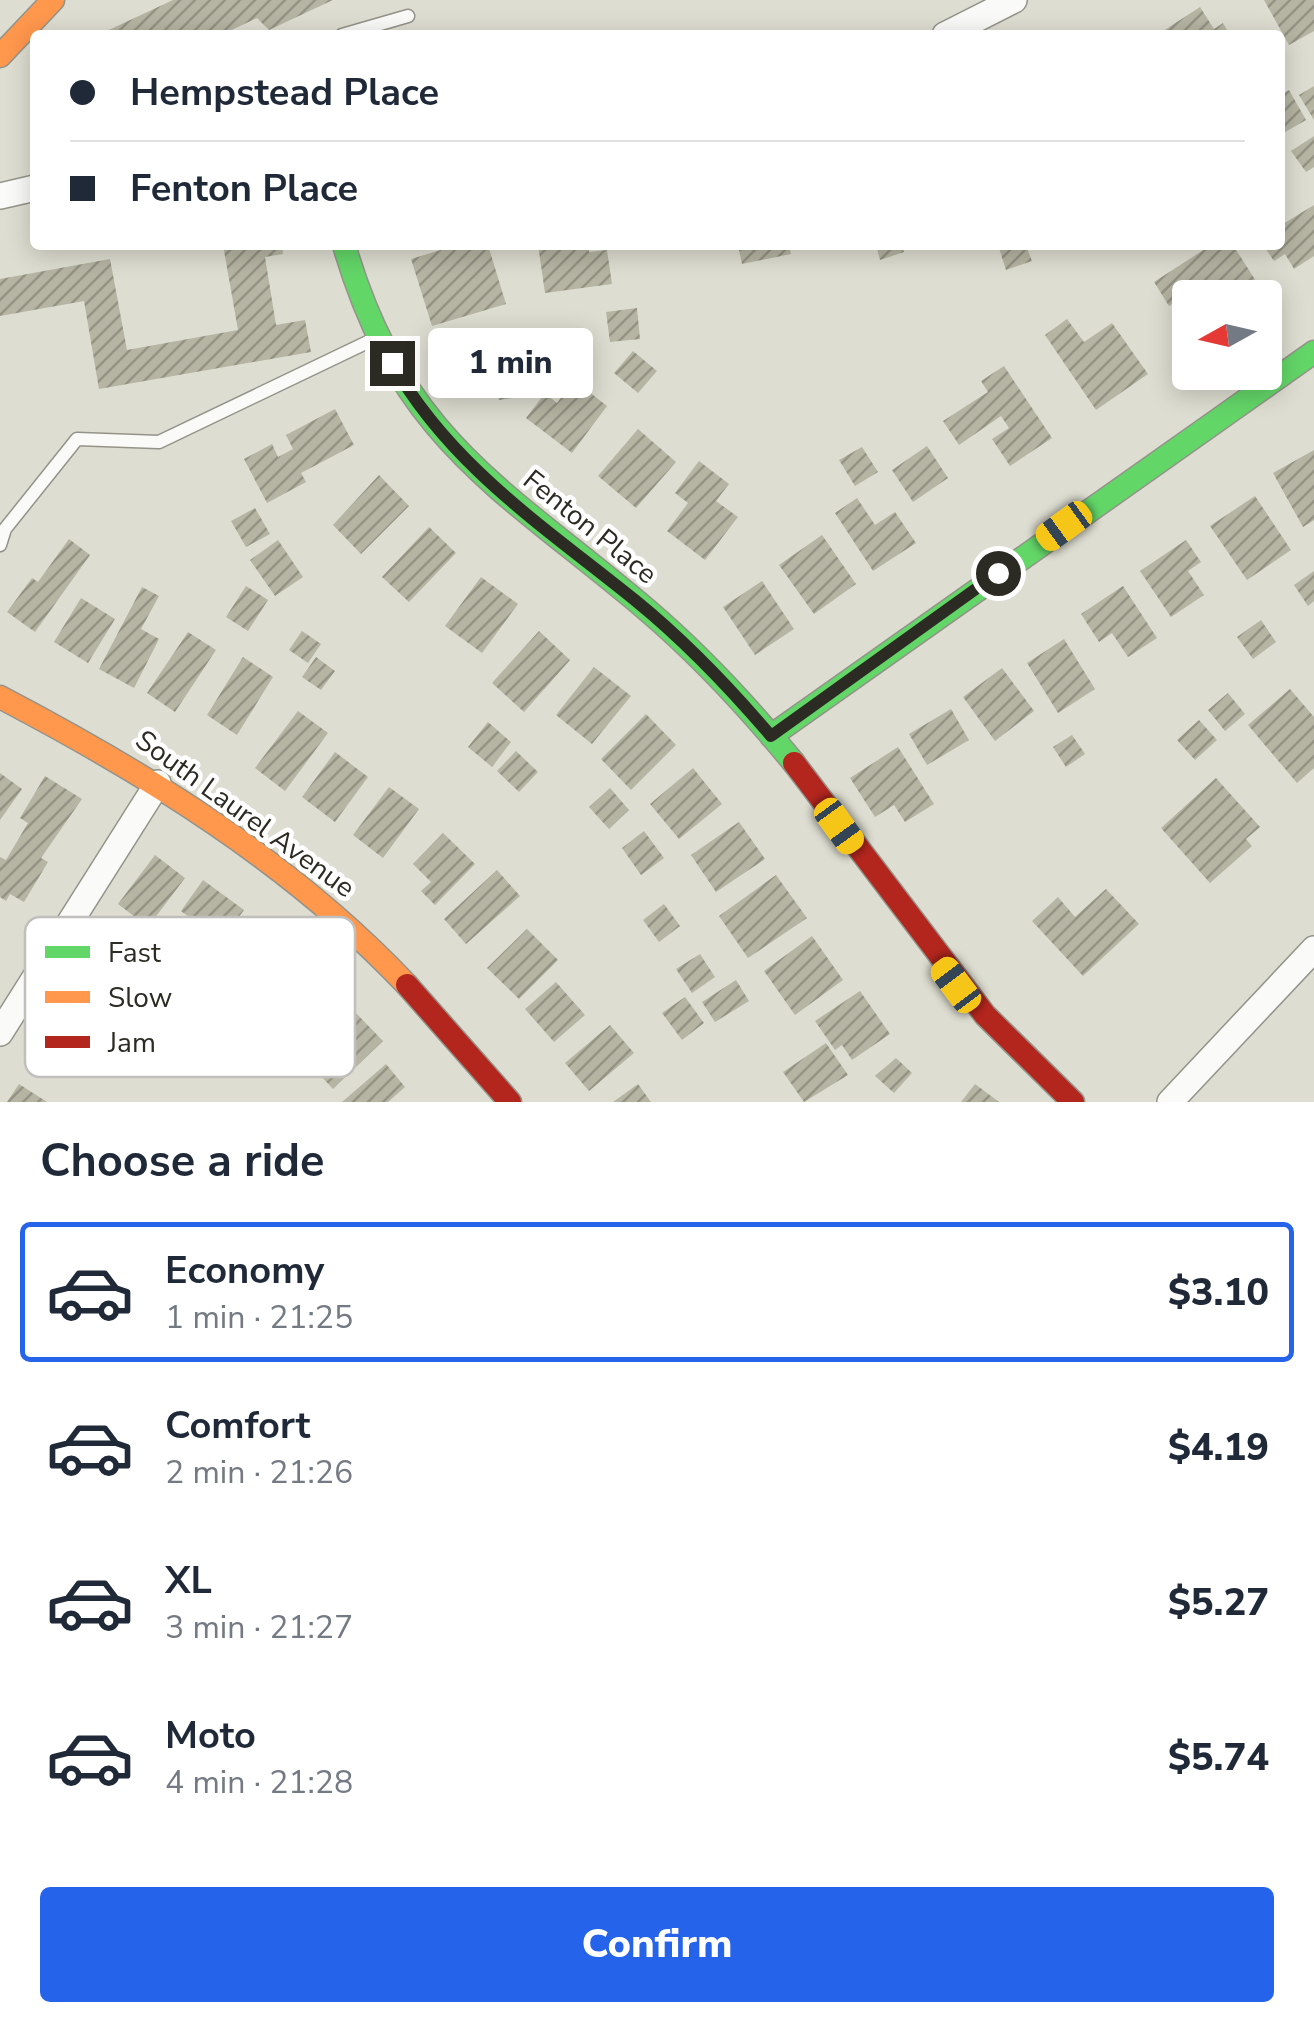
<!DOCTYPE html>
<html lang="en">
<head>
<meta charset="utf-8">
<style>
  body { margin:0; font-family:"Nunito Sans",sans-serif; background:#f2f2f3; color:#1f2937; height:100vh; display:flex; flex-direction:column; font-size:38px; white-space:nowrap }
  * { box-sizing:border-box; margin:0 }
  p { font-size:32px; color:#747a83 }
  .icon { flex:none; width:55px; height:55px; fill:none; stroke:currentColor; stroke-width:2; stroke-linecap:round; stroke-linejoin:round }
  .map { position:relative; height:1102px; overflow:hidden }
  .details { display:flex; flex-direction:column; background:#fff; flex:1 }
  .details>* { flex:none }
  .guide { position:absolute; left:30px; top:30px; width:1255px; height:220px; border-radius:10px; box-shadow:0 5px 25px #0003; display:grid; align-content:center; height:220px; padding:0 40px; background:#fff }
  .needle { width:65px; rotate:262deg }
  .tools { position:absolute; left:1172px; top:280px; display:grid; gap:20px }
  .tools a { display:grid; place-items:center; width:110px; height:110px; border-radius:10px; background:#fff; box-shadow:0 5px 25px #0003; font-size:50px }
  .end { position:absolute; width:45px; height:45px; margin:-22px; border:12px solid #2c2b23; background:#fff; box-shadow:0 0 0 5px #fff }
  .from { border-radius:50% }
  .bubble { position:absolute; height:70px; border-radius:10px; background:#fff; box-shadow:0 5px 25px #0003; font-size:32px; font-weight:800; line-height:70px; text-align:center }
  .car { position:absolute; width:30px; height:60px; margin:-30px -15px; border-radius:12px; box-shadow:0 0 8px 2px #0007; background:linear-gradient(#f5c518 24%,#345 0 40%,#f5c518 0 76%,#345 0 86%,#f5c518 0) }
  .guide b { display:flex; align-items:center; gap:35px; height:95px; font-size:38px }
  .guide b+b { border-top:2px solid #e0e1e3 }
  .guide i { width:25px; height:25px; background:#1f2937 }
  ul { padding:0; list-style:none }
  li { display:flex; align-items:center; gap:30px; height:140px; margin:0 20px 15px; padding:0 20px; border:5px solid transparent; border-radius:10px }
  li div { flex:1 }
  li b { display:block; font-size:38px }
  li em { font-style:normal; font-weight:800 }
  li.selected { border-color:#2563eb }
  li>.icon { width:90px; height:90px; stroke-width:1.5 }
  h2 { padding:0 40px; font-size:45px; line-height:120px }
  .primary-button { display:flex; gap:20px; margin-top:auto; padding:20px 40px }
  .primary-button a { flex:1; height:115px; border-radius:10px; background:#2563eb; color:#fff; font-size:40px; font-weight:800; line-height:115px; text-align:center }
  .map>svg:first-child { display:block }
  .building { fill:url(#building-hatch) }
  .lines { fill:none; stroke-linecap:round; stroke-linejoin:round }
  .lane-casing { stroke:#93938a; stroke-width:15 }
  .street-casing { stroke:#93938a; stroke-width:28 }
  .fast-casing { stroke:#93938a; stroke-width:25 }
  .slow-casing { stroke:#93938a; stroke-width:25 }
  .jam-casing { stroke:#93938a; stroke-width:25 }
  .lane { stroke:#fafaf8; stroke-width:12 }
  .street { stroke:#fafaf8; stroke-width:25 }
  .fast { stroke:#63d668; stroke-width:22 }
  .slow { stroke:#ff974d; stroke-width:22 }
  .jam { stroke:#b3261e; stroke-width:22 }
  .route { stroke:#2c2b23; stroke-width:12 }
  .labels { text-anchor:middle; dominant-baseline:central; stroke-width:9; stroke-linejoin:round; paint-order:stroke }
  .street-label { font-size:28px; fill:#2c2b23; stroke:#fff }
  .key { fill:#fff; stroke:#c0bfbd; stroke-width:2.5 }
  .key-label { font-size:28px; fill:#2c2b23 }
</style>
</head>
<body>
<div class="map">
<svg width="1314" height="1102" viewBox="0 0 1314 1102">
  <defs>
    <pattern id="building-hatch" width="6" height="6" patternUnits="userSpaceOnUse" patternTransform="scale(2.5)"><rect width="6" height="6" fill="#b6b5a3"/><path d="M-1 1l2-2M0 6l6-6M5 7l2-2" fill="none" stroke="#949384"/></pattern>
  </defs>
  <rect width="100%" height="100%" fill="#ddddd1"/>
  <path class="building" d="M173,0H333L269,30L257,18L221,35H98Z
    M1264,0H1314V31L1289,45Z
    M1200,7L1214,29L1223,23L1230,35H1157Z
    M1314,86V120L1299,95Z
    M1289,90L1306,120L1280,135V95Z
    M1314,136V167L1306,172L1291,151Z
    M1314,205V256L1294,269L1285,254L1274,261L1263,245H1280V219L1283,224Z
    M223,245H282L283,254L265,257L276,325L305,320L311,352L99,389L84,301L0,316V279L110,259L127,350L238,330Z
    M457,245H488L506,304L432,326L411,259Z
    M538,245H588L589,252L607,250L612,284L545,293Z
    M738,245H789L791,254L742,264Z
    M876,245H902L904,252L880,260Z
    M998,245H1026L1032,261L1006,270Z
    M1211,245H1233L1261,289L1247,298H1191L1189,293L1169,306L1154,282Z
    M637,308L640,339L610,342L606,312Z
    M1067,319L1084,342L1112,323L1148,374L1096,410L1045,335Z
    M633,351L657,371L638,393L614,373Z
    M521,362L527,396L499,400L493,367Z
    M1004,366L1052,438L1010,466L992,439L1009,428L1001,416L959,445L943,421L988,392L981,381Z
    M574,380L607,406L572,453L526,418L545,393L557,403Z
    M335,409L354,445L301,473L306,482L267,503L244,459L272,444L278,457L293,449L286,435Z
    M638,429L676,462L636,508L598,476Z
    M927,446L948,478L913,502L892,470Z
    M862,447L878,472L855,486L839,460Z
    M1314,450V520L1303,527L1273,473Z
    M699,461L729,484L716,501L738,517L705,560L667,531L688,503L675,493Z
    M379,475L409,506L361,554L333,525Z
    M1255,496L1291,550L1247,580L1210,526Z
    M857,498L875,525L895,512L916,543L873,571L835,513Z
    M255,508L270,534L246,547L231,521Z
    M429,527L456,553L409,602L382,577Z
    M822,535L856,584L814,614L779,565Z
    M69,539L90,555L35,632L7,612L32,578L38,582Z
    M278,540L303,577L275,596L250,560Z
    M1186,540L1201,562L1188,571L1204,595L1171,617L1140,571Z
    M1314,571V601L1308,606L1294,585Z
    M481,577L518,604L482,653L445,626Z
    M762,581L794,629L755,655L723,607Z
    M246,586L268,600L248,631L226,617Z
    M1123,586L1157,638L1128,657L1112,633L1099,642L1081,614Z
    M142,587L159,596L141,629L159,639L134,688L99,669Z
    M81,598L115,619L88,663L54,642Z
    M1261,620L1276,642L1253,659L1237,637Z
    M302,631L321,644L308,663L289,650Z
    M539,631L570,660L524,712L492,683Z
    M188,632L216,650L175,712L147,693Z
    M1064,639L1095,689L1058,713L1027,663Z
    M243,657L273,677L237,735L207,715Z
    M316,657L335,671L321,690L302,677Z
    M594,667L631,696L592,744L556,715Z
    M1002,668L1034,711L995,741L963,697Z
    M1290,689L1314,717V768L1297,783L1248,725Z
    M1228,693L1245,714L1225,731L1208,710Z
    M951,709L969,740L927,765L909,734Z
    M298,711L328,733L285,791L255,768Z
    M646,714L676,745L631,790L601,759Z
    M1199,720L1217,740L1195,760L1177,740Z
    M488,722L511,742L492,767L468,747Z
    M1072,735L1085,754L1066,767L1053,747Z
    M898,747L934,804L905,822L894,805L875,817L850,778Z
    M516,751L538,772L519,792L497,771Z
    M335,752L368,777L335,822L302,797Z
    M693,768L722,804L679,839L650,804Z
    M0,773L22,789L0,820Z
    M45,776L82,799L41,858L48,862L24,902L10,894L6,901L0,897V857L6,860L28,823L20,818Z
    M1216,778L1260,827L1246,839L1252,846L1210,883L1161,828Z
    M389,787L419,809L383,858L353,835Z
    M610,788L629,810L609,829L589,807Z
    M739,822L765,859L716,892L691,855Z
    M644,831L664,858L641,875L622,848Z
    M443,833L475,864L435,905L421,891L431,882L413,864Z
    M155,855L185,878L148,927L118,904Z
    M497,870L520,896L466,944L444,919Z
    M776,875L807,918L748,958L719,916Z
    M203,880L244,910L221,941L181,911Z
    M1106,889L1139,924L1083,976L1032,921L1058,897L1075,917Z
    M664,904L680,926L659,942L643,920Z
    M527,929L558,960L519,999L487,968Z
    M812,936L843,980L795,1015L764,971Z
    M700,954L715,977L692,993L676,969Z
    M736,980L749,1001L715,1022L702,1002Z
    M556,982L585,1015L554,1042L525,1009Z
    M860,991L890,1034L852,1060L842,1045L835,1050L815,1021Z
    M685,997L704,1023L682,1040L662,1013Z
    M354,1011L383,1041L333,1089L305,1059Z
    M610,1025L634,1053L589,1091L565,1063Z
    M826,1043L848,1075L804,1102L783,1072Z
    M896,1058L912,1073L894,1093L875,1076Z
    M386,1064L405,1087L388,1102H342Z
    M19,1084L47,1102H7Z
    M638,1084L651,1102H613Z
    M975,1084L999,1102H961Z"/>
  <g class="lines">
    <g class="lane-casing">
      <path id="lane" d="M342,35L408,16
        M0,545L5,529L77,439L159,442L374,339"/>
    </g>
    <g class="street-casing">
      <path id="street" d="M945,35L1014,0
        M0,196L35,188
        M0,1033L158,783
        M1170,1102L1314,949"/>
    </g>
    <g class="fast-casing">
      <path id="fast" d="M344,245C402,442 502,487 647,610C701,656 749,708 794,763
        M771,736L1314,352"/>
    </g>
    <g class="slow-casing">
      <path id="slow" d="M0,56L53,0
        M0,697C147,774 292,863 407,985"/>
    </g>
    <g class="jam-casing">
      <path id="jam" d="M794,763L985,1015L1073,1102
        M407,985L510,1102"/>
    </g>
    <use href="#lane" class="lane"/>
    <use href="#street" class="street"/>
    <use href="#fast" class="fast"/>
    <use href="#slow" class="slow"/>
    <use href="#jam" class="jam"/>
  </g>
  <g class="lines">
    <path class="route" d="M392,363C450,466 546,528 636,601C684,640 730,688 771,736L998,573"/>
  </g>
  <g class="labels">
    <g class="street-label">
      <text transform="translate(590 527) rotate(39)">Fenton Place</text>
      <text transform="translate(245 814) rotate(36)">South Laurel Avenue</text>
    </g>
  </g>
  <rect x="25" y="917" width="330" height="160" rx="15" class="key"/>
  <rect x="45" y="946" width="45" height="12" fill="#63d668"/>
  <rect x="45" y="991" width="45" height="12" fill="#ff974d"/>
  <rect x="45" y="1036" width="45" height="12" fill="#b3261e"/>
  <g class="key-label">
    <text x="108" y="962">Fast</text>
    <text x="108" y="1007">Slow</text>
    <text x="108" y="1052">Jam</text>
  </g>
</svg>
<div class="tools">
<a><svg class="needle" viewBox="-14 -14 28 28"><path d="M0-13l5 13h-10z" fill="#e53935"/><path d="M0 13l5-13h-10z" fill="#747a83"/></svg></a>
</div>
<i class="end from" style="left:998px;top:573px"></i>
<i class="end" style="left:392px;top:363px"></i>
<div class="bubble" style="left:428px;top:328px;width:165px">1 min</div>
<i class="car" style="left:1064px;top:526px;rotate:234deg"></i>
<i class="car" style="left:839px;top:826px;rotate:144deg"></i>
<i class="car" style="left:956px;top:985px;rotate:323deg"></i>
<div class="guide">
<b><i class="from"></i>Hempstead Place</b>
<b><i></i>Fenton Place</b>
</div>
</div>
<section class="details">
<h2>Choose a ride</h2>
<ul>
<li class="selected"><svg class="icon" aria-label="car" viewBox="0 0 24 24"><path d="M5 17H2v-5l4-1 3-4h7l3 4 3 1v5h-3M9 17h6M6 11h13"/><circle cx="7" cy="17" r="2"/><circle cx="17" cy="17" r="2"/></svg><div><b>Economy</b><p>1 min · 21:25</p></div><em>$3.10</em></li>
<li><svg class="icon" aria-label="car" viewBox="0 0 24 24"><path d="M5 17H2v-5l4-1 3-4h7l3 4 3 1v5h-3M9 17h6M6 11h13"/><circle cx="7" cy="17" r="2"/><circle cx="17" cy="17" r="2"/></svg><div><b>Comfort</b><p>2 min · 21:26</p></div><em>$4.19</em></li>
<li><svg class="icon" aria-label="car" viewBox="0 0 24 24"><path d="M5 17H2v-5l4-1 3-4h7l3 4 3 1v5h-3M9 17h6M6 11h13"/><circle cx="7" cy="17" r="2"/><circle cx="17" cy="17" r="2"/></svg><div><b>XL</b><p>3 min · 21:27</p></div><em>$5.27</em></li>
<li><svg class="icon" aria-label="car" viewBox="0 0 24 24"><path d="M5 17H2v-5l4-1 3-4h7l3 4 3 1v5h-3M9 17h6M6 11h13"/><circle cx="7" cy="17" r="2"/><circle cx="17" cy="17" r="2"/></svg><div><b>Moto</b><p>4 min · 21:28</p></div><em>$5.74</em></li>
</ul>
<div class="primary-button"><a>Confirm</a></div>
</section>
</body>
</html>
